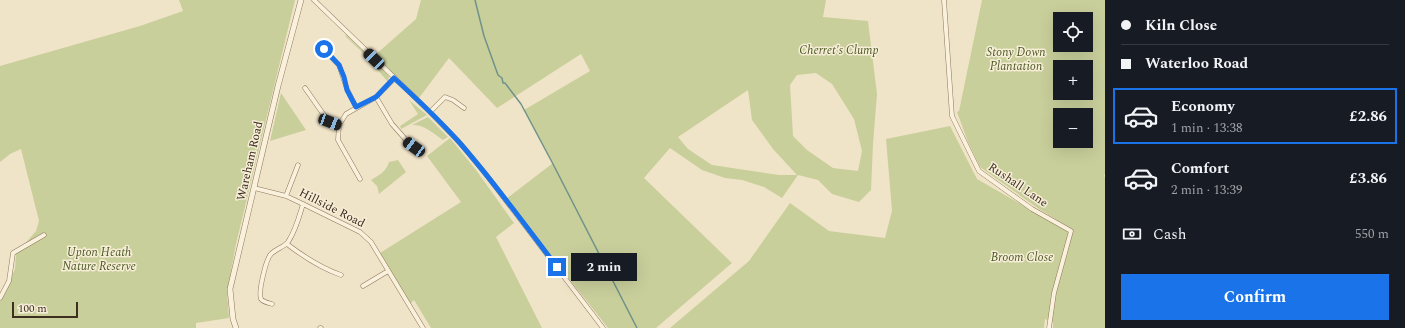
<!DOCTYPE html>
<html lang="en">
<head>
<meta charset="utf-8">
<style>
  body { margin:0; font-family:Spectral,serif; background:#242831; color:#f1f3f6; height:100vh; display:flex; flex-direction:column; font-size:15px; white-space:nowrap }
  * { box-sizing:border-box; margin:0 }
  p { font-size:13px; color:#9ea1a6 }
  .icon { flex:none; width:22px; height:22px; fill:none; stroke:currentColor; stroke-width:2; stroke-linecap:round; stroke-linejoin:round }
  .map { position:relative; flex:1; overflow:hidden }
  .drawer { display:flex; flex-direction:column; background:#171b24; width:300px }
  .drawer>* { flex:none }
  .top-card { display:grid; align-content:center; height:88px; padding:0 16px; background:#171b24 }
  .controls { position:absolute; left:1053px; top:12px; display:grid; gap:8px }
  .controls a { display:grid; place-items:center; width:40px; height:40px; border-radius:0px; background:#171b24; box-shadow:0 4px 16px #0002; font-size:20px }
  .scale { position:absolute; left:12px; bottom:10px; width:66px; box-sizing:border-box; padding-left:4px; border:2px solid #3d2e20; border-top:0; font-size:11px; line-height:14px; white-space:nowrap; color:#3d2e20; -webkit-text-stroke:3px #f7eed8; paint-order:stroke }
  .end { position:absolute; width:18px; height:18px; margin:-9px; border:5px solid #1a73e8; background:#fff; box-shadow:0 0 0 2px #fff }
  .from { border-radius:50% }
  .bubble { position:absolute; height:28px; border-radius:0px; background:#171b24; box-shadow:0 4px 16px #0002; font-size:13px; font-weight:700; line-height:28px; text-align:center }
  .car { position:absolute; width:12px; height:24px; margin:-12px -6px; border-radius:5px; box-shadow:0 0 3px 1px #0007; background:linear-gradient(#222 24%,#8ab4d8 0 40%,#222 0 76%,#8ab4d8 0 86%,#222 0) }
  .top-card b { display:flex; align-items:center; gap:14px; height:38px; font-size:15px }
  .top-card b+b { border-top:1px solid #363941 }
  .top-card i { width:10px; height:10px; background:#f1f3f6 }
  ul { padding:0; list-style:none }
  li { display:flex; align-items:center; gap:12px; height:56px; margin:0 8px 6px; padding:0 8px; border:2px solid transparent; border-radius:0px }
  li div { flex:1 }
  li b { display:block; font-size:15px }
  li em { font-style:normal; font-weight:700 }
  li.active { border-color:#1a73e8 }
  li>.icon { width:36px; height:36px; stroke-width:1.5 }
  .pay { display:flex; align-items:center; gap:10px; height:44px; padding:0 16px; font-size:15px }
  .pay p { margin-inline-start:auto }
  .action { display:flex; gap:8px; margin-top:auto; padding:8px 16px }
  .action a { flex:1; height:46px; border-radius:0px; background:#1a73e8; color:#fff; font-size:16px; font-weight:700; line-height:46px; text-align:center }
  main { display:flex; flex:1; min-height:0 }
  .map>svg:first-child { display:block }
  .green { fill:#c9cf9b; fill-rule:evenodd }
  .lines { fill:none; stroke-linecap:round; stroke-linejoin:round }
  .stream { stroke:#6f938a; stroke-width:1.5 }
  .minor-casing { stroke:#8d765c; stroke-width:5 }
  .tertiary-casing { stroke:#8d765c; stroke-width:6 }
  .minor { stroke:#faf1dc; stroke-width:4 }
  .tertiary { stroke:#faf1dc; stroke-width:5 }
  .route { stroke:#1a73e8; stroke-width:5 }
  .labels { text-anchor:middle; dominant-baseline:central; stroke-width:3; stroke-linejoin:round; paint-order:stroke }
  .park-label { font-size:12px; font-style:italic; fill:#4d5a26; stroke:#f7eed8 }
  .street-label { font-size:12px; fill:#3d2e20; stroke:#f7eed8 }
</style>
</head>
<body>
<main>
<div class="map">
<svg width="1105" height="328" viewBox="0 0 1105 328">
  <rect width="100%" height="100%" fill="#f0e4c8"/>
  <path class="green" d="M179,0H295L236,244L227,292L229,318L196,323V328H0V302L15,269L16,254L36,231L39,221L21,149L10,154L0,162V66L140,26L183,11Z
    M421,0H826L823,17L868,21L877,94L873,144L871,190L859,202L832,194L818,180L798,175L782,198L764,187L742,180L725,178L702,170L670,148L644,178L732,263L656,328H608L506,199L553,163L524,110L590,71L581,54L497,108L449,58L419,98L374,56L416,19ZM816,73L832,84L854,119L862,151L858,171L833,168L807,150L793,136L790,85L797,75ZM748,90L752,120L773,149L797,175H779L712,165L688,149L678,137Z
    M982,0H1105V174L1104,176L1105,177V328H1053V322L1045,319L1044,328H670L749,261L790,203L829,231L885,238L892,211L886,139L950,126L977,179L1066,230L1068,227L1039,209L980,167L968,142L957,112L959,111ZM1060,19H1086V45H1060ZM1060,67H1086V93H1060ZM1060,115H1086V141H1060Z
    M346,35L388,75L389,77L388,82L363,53L345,36Z
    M281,93L306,130L270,141Z
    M409,100L427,115L401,129L400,126L418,114Z
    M428,117L448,137L443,140C434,134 424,124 412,125Z
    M450,138L476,170L514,223L496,237L542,328H431L414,300L410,304L380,253L461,202L427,156Z
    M398,160L406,172L379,194L377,186L371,180C379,175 386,172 389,162Z"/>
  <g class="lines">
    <path class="stream" d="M475,0L484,36L498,75L502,78L503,83H505L521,104L553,164L637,328"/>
    <g class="minor-casing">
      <path id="minor" d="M314,0L430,112L459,142L485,173L603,328
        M944,0L952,116L979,171L1032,209L1071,231L1054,293L1049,328
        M320,46L339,65L347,89L356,107
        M305,88L326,118L330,122L339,125
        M376,97L392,124L407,141L422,152
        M430,112L445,97L453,100L464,108
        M360,179L338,140L339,125L346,114L376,97L395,78
        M254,188L286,196L303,204L360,232L371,242L423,328
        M286,196L298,165
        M287,244C304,257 321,268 341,275
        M363,286L388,271
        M0,298L9,281L13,253L44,235
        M272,304C269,303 263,302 261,299C258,292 266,259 271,254C276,249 284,247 288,242C296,230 299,217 303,204
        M320,328H321"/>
    </g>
    <g class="tertiary-casing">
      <path id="tertiary" d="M236,328L233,319L230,289L278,86L301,0"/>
    </g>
    <use href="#minor" class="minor"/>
    <use href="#tertiary" class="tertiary"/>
  </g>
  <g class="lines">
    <path class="route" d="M324,49L339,65L344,77L347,90L356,107L376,97L394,78C417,99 439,120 459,142C494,182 525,225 557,267"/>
  </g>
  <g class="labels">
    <g class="park-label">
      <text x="839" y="50">Cherret's Clump</text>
      <text x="1016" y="52">Stony Down<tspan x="1016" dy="14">Plantation</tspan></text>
      <text x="99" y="252">Upton Heath<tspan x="99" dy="14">Nature Reserve</tspan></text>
      <text x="1022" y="257">Broom Close</text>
    </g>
    <g class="street-label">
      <text transform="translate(250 161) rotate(-77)">Wareham Road</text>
      <text transform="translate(1018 185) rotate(34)">Rushall Lane</text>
      <text transform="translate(332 208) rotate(27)">Hillside Road</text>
    </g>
  </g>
</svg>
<div class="controls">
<a><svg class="icon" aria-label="locate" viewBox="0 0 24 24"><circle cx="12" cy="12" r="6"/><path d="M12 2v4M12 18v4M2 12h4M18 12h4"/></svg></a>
<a>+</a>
<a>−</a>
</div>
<div class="scale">100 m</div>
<i class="end from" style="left:324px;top:49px"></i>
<i class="end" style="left:557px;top:267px"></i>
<div class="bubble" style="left:571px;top:253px;width:66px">2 min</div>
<i class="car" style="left:374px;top:59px;rotate:314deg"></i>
<i class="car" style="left:330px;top:122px;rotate:111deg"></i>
<i class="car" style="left:414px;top:147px;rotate:306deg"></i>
</div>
<section class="drawer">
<div class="top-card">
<b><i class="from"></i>Kiln Close</b>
<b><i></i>Waterloo Road</b>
</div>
<ul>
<li class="active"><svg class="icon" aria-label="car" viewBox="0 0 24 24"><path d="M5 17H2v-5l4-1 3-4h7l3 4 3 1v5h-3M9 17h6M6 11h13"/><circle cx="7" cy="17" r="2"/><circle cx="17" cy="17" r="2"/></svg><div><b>Economy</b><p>1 min · 13:38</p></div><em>£2.86</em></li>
<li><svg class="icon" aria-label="car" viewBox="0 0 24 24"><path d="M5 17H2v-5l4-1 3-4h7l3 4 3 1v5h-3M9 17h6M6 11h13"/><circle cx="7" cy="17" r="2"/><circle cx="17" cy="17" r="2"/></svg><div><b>Comfort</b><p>2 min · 13:39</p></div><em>£3.86</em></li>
</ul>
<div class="pay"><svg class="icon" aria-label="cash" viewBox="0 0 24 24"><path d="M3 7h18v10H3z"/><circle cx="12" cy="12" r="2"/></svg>Cash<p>550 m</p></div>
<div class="action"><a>Confirm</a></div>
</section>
</main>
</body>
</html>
